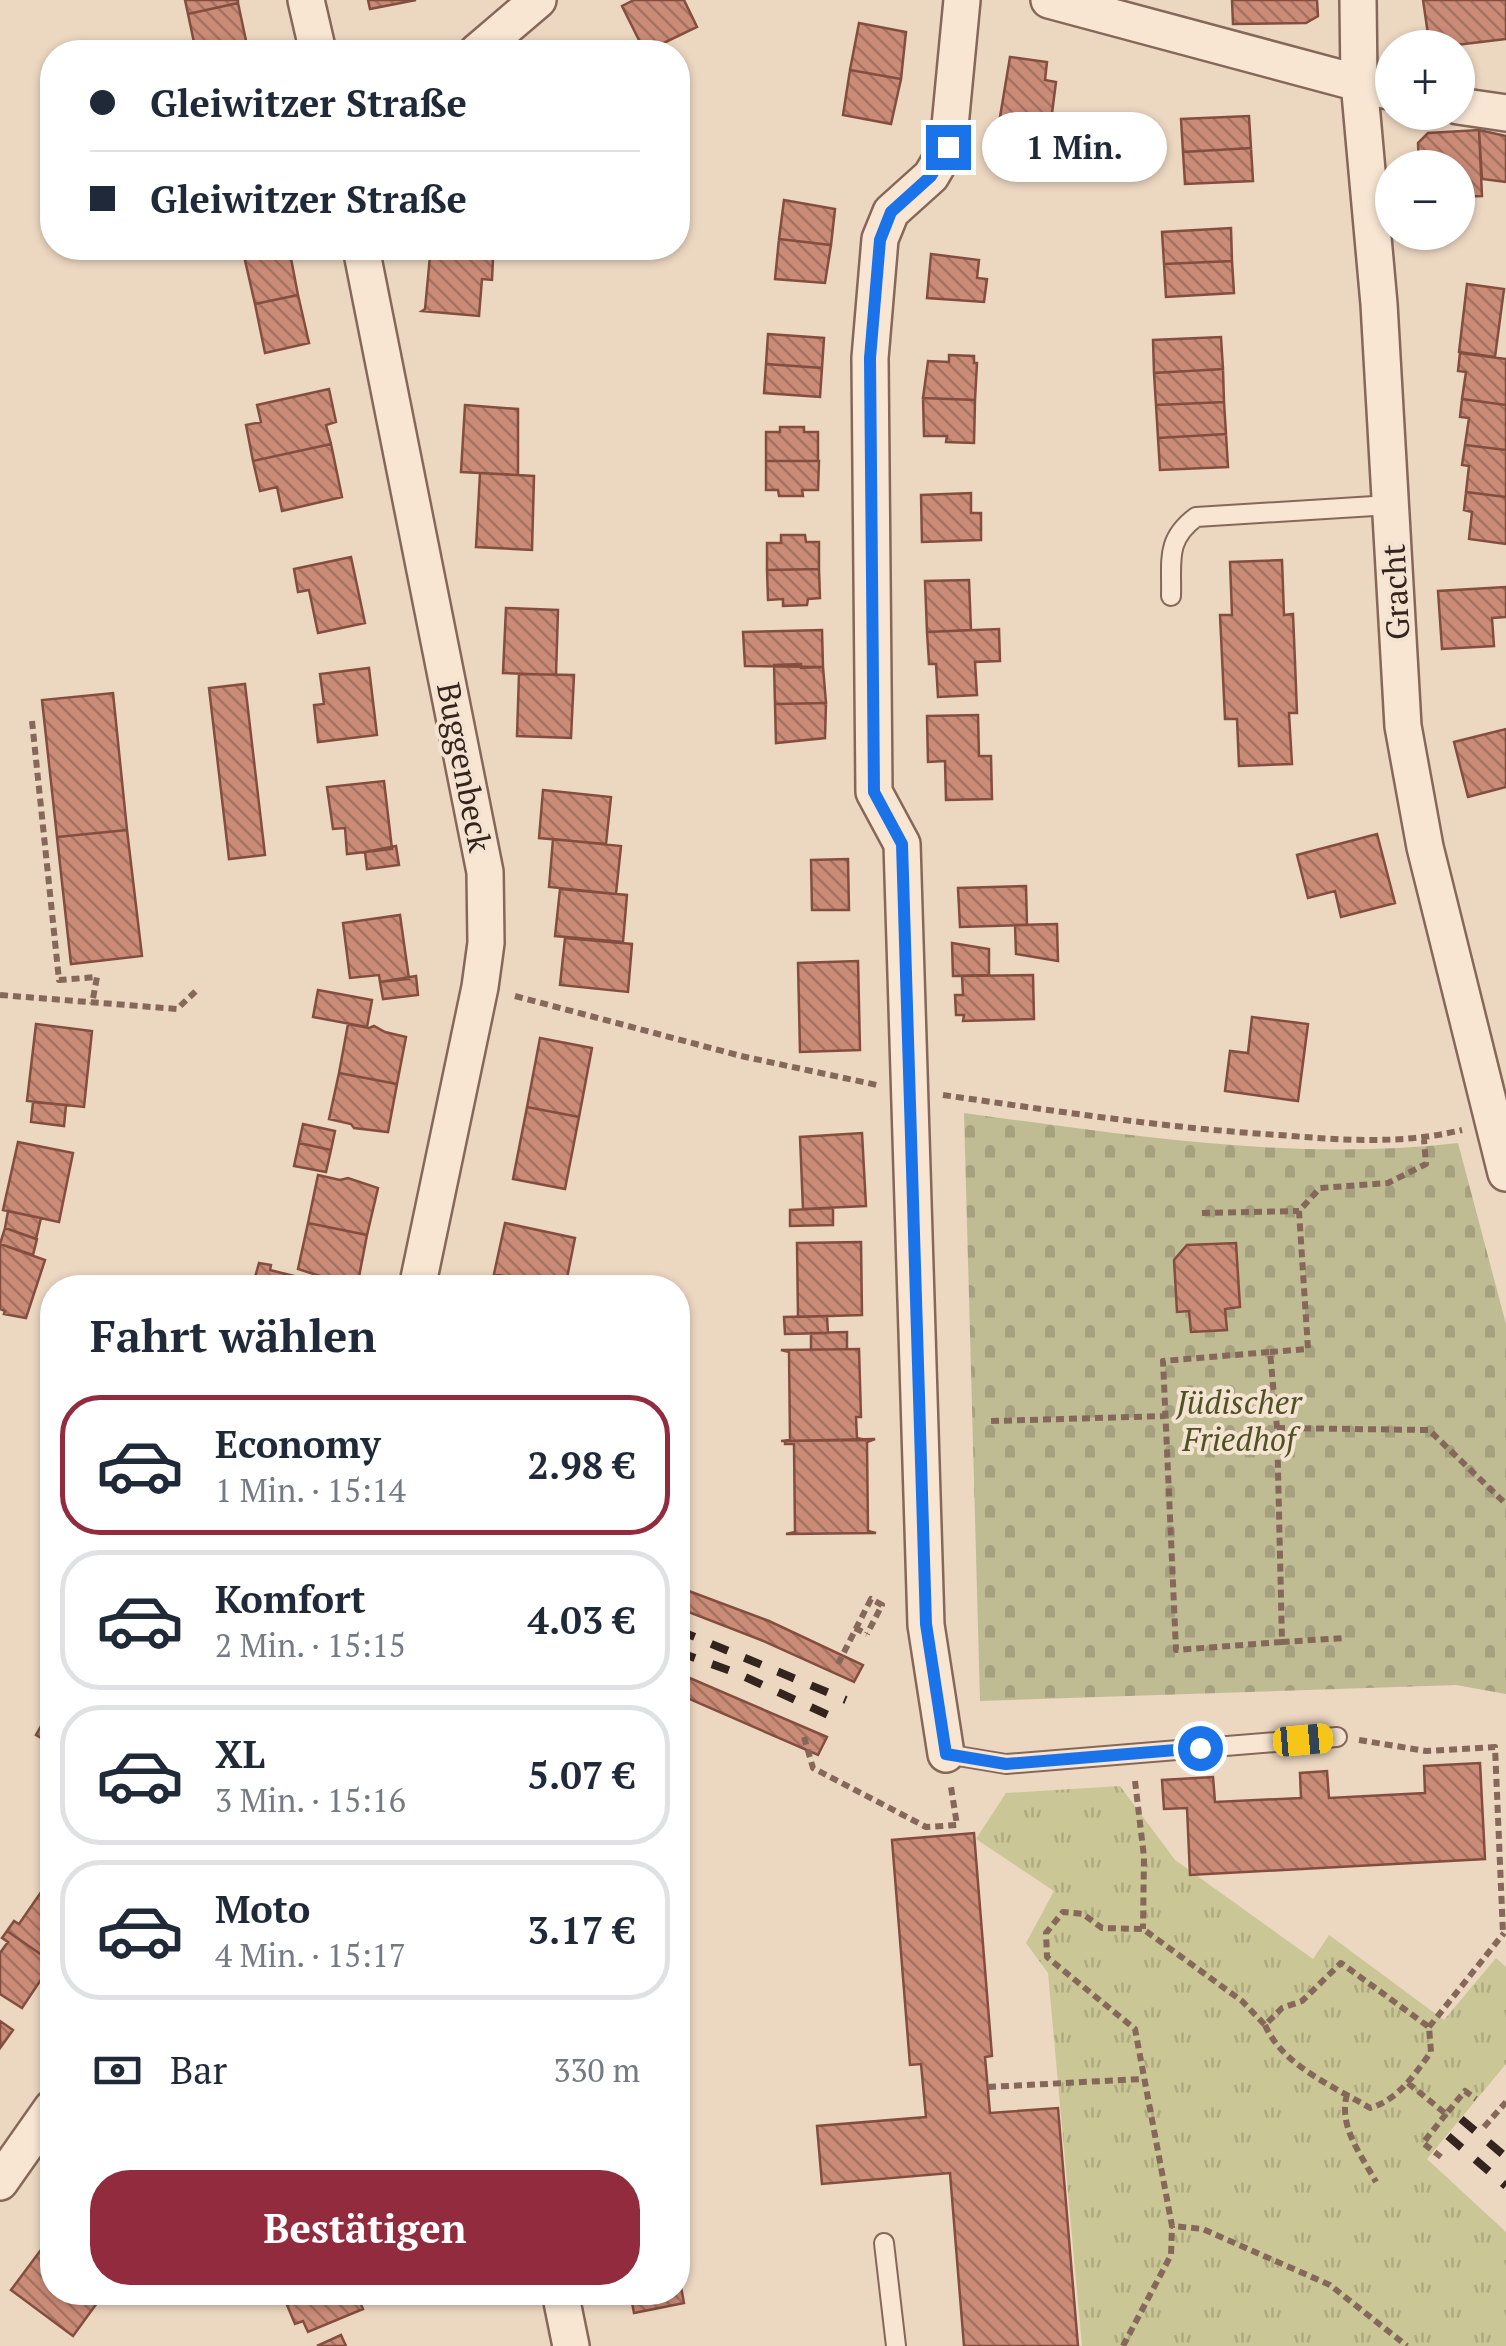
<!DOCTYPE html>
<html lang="de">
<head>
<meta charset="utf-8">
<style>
  body { margin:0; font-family:"PT Serif",serif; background:#f6f6f7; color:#1f2937; height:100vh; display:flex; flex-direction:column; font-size:38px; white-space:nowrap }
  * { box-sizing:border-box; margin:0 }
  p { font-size:32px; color:#747a83 }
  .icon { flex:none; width:55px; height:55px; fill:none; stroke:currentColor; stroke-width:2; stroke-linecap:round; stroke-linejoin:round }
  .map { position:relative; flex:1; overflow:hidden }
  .side { position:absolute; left:40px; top:1275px; width:650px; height:1030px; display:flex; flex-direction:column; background:#fff; border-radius:40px; box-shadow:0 2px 8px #0004 }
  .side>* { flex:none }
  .banner { position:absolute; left:40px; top:40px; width:650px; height:220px; border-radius:40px; box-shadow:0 2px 8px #0004; display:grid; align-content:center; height:220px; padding:0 50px; background:#fff }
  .controls { position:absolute; left:1375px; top:30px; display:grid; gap:20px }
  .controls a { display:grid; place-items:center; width:100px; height:100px; border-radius:50%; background:#fff; box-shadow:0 2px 8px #0004; font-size:50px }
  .end { position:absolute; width:45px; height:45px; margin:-22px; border:12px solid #1a73e8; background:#fff; box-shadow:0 0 0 5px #fff }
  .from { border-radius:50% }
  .bubble { position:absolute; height:70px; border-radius:35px; background:#fff; box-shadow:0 2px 8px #0004; font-size:32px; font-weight:700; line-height:70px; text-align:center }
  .car { position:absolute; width:30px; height:60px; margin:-30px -15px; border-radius:12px; box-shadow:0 0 8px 2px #0007; background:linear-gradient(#f5c518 24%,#345 0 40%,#f5c518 0 76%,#345 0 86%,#f5c518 0) }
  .banner b { display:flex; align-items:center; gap:35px; height:95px; font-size:38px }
  .banner b+b { border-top:2px solid #e0e1e3 }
  .banner i { width:25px; height:25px; background:#1f2937 }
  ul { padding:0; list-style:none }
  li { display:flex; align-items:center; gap:30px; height:140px; margin:0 20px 15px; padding:0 30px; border:5px solid #e0e1e3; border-radius:40px }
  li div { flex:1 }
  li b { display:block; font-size:38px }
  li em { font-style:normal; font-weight:700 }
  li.active { border-color:#922b3e }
  li>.icon { width:90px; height:90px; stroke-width:1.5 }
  h2 { padding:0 50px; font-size:45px; line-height:120px }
  .pay { display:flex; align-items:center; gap:25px; height:110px; padding:0 50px; font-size:38px }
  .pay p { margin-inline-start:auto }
  .cta { display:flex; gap:20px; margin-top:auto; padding:20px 50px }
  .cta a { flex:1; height:115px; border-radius:40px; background:#922b3e; color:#fff; font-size:40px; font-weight:700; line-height:115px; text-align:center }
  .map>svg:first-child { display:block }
  .grass { fill:url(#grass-tufts) }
  .cemetery { fill:url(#cemetery-stones) }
  .building { fill:url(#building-back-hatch); stroke:#844e3f; stroke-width:2.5 }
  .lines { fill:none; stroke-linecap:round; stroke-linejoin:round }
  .lane-casing { stroke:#856859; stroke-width:22 }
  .street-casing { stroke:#856859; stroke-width:40 }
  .path { stroke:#856859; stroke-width:6; stroke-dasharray:8 5; stroke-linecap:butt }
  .lane { stroke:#f8e6d3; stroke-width:18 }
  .street { stroke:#f8e6d3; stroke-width:35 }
  .rail { stroke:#35241d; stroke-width:8; stroke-dasharray:18 18; stroke-linecap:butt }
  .path-bridge { stroke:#856859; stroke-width:6; stroke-dasharray:8 5; stroke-linecap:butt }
  .route { stroke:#1a73e8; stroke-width:12 }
  .labels { text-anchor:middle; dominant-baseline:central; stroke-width:8; stroke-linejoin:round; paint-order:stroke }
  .street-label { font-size:32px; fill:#35241d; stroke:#f4e3d0 }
  .park-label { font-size:32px; font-style:italic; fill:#4e5124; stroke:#f4e3d0 }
</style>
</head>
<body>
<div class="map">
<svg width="1506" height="2346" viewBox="0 0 1506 2346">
  <defs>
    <pattern id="grass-tufts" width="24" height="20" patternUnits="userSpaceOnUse" patternTransform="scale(2.5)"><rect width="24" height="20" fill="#cac695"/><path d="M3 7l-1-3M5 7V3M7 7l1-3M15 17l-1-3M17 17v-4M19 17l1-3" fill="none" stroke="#aeaa80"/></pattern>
    <pattern id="cemetery-stones" width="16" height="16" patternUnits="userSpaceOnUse" patternTransform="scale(2.5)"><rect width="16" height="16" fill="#bfbc94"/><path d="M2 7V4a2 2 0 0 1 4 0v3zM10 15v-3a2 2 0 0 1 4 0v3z" fill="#a5a17f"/></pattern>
    <pattern id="building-back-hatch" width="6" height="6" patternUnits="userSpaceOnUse" patternTransform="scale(2.5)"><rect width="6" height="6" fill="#ca8b77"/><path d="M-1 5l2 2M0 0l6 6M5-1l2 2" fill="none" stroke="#a57161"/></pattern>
  </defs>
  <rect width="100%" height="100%" fill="#ecd7c1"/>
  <path class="grass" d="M1120,1786L1175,1860L1313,1959L1329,1935L1444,2020L1496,1958L1506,1967V2064L1427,2159L1506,2232V2346H1082L1048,1973L1026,1943L1054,1891L976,1839L1006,1793Z"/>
  <path class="cemetery" d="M964,1113C1127,1135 1292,1162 1458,1143L1506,1324V1694L1456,1685L980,1701Z"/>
  <path class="building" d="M185,0H238V3L188,14Z
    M368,0H416L370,9Z
    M634,0H684L697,27L645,52L622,6Z
    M1232,0H1317L1318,16L1306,23L1233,24Z
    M1423,0H1506V39L1430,48Z
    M238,3L248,50L196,52L188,14Z
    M859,23L906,32L901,79L850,70Z
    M1010,57L1047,62L1045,80L1056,82L1050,129L999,123Z
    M850,70L901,79L891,124L843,115Z
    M1249,116L1251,148L1183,152L1181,119Z
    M999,123L1050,129L1043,176L1017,173V166L993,163Z
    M1479,130L1506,136V182L1482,179Z
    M1479,130L1482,196L1458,197V168H1419L1418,143L1428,133Z
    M1251,148L1253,181L1185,184L1183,152Z
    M784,200L835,209L831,245L779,239Z
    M1231,228L1232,261L1164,264L1162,232Z
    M779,239L831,245L825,283L775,279Z
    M289,248L298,295L255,304L244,256Z
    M427,253L493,259L492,280L482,279L479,316L422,311L425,309L430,256Z
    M931,254L979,260L977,278L987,279L984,302L927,298Z
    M1232,261L1234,293L1166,297L1164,264Z
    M1467,284L1504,289L1495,357L1459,352Z
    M298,295L309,343L265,353L255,304Z
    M768,334L824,338L822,368L766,364Z
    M1221,337L1223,369L1154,373L1153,340Z
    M1460,353L1506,359V405L1462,399L1466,372L1458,371Z
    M949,355L974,356V363H977L975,400L923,398L928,361L949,362Z
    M766,364L822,368L820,397L764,393Z
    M1223,369L1224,402L1156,405L1154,373Z
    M329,389L336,422L326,425L331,444L253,461L246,425L261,422L257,405Z
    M923,398L975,400L974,443L946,442L947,436H924Z
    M1462,399L1506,405V450L1465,445L1469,418L1460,417Z
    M1224,402L1226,434L1158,438L1156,405Z
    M465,405L518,409V475L461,472Z
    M780,427H804V432H818V461H766V432H780Z
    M1226,434L1228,467L1160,470L1158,438Z
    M331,444L342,497L282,511L277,487L260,491L253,461Z
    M1465,445L1506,450V497L1466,492L1469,466L1462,465Z
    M766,461H819L818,490H802L803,496H779L778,490H766Z
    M480,473L534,476L532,550L476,547Z
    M1466,492L1506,497V544L1469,539L1472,512L1464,510Z
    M971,493V513H981V540L922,542L921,495Z
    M781,535H805L806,542H819V569L767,570V543H781Z
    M351,557L365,623L318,633L309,590L298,592L294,569Z
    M1282,560L1284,615L1293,614L1295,662L1297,713H1289L1292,764L1239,766L1237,719H1225L1220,615H1232L1230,562Z
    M819,569L820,598L808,599L807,605L783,606V599L768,600L767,570Z
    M969,580L971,630L927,632L925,581Z
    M1506,587V617L1492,618L1494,646L1442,649L1438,591Z
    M506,608L558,610L556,675L503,673Z
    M999,629L1000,661L975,662L977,695L938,697L936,664H929L927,632Z
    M822,630L823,667L745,666L743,632Z
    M801,664V668L823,667L826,703L775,704L774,665Z
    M369,668L377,735L318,742L314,705L324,704L320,674Z
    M519,674L574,675L571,738L517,736Z
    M245,684L265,855L229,859L209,688Z
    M113,693L127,830L57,837L42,700Z
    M826,703L825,738L776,743L775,704Z
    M978,715L979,756H991L992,799L946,800L945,761L928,762L927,716Z
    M1506,729V787L1468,797L1454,742Z
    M384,781L392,849L347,854L345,828L333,829L327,787Z
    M543,790L611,797L606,844L539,838Z
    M127,830L142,956L71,964L57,837Z
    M1377,834L1395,903L1341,917L1335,891L1308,898L1297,855Z
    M553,839L621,846L616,894L549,887Z
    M396,846L399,865L367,869L365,852Z
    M848,859L849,910H812L811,860Z
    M1026,886L1027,925L960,927L958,888Z
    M560,889L627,895L623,942L555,936Z
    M400,915L409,979L380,982L379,975L350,978L343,923Z
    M1057,924L1058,961L1016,954L1015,925Z
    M565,938L632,944L628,992L560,985Z
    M952,943L989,949V975L953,976Z
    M858,961L860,1050L800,1052L798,963Z
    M1033,975L1034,1019L963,1021L964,1015H956L955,995H963L962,976Z
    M416,976L418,995L383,999L380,982Z
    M318,990L372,1000L367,1027L313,1017Z
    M1252,1017L1308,1024L1298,1101L1225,1091L1230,1051L1248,1053Z
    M36,1024L92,1031L84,1107L27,1101Z
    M348,1024L369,1028L374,1026L385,1032L406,1037L397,1084L339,1073Z
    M540,1038L592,1048L579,1117L527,1107Z
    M339,1073L397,1084L388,1132L354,1128L351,1124L329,1119Z
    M33,1102L66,1105L64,1126L31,1122Z
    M527,1107L579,1117L565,1189L513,1179Z
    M303,1124L335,1131L331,1150L299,1143Z
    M862,1133L866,1206L803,1209L800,1137Z
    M18,1142L73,1153L59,1222L3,1210Z
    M299,1143L331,1150L326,1172L294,1166Z
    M318,1175L340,1180L348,1178L378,1188L367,1235L308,1223Z
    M833,1208V1225L790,1226V1210Z
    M8,1211L41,1218L36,1239L5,1228Z
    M308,1223L367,1235L358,1282L323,1277L298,1269Z
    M505,1223L575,1238L565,1288L494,1274Z
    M5,1228L37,1239L33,1255L0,1244Z
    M861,1242L862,1315L798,1317L797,1243Z
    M1236,1243L1240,1307L1225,1309L1227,1330L1191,1332L1189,1311L1177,1312L1174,1260L1187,1245Z
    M0,1244L45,1260L26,1318L4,1314L5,1311L0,1309Z
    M259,1263L271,1265L270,1270L310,1280L308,1288H252Z
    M827,1316L828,1333L785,1334L784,1317Z
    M847,1332V1349L811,1350V1333Z
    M859,1349L861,1417H856L857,1438L866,1440L781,1441L790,1440L789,1352L781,1350Z
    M875,1439L867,1442L868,1531L876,1533L786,1534L795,1532L794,1444H785V1441Z
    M678,1587L769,1621L863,1665L854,1682L761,1640L678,1608Z
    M678,1673L827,1737L818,1755L678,1694Z
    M52,1706V1744L36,1735Z
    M1480,1763L1485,1859L1190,1875L1187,1808L1164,1809L1162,1780L1213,1777L1215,1802L1301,1798L1300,1773L1327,1771L1329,1798L1425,1793L1424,1766Z
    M974,1833L992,2056L985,2057L990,2113L1058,2108L1078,2346H964L950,2173L822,2184L817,2126L926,2117L921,2064L910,2065L892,1840Z
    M46,1885L52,1889V1962L7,1931L14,1921L19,1924Z
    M7,1931L52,1962V1978L49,1983L42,1978L22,2008L0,1994V1953L8,1942L2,1938Z
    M0,2021L13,2030L0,2048Z
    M52,2235V2292H105L73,2336L11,2290Z
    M678,2271L684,2303L634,2313L630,2292H678Z
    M291,2292H365L366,2294L358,2298L363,2309L308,2332L303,2321L295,2324L287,2305L295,2302Z
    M341,2335L346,2346H317Z"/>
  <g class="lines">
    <g class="lane-casing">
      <path id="lane" d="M1171,596C1172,561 1165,540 1196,517L1390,505
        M946,1754L1006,1764L1337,1737
        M884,2243L896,2346"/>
    </g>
    <g class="street-casing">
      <path id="street" d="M306,0L318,52
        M1049,0L1392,92
        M1358,0L1359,82L1379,304L1403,726L1425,847L1506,1173
        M477,52L538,0
        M1458,106L1506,113
        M361,248L485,872L486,943L480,987L417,1288
        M946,1754L926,1625L902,844L874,792L870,358L880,239L891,212L931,176L948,147L962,0
        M0,2182L52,2108
        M560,2292L571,2346"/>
    </g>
    <path class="path" d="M32,721L59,980L97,977L92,1004
      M0,995L177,1009L196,991
      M515,996L741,1056L877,1085
      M943,1095C1055,1111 1166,1128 1279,1135C1342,1140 1400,1145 1462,1130
      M1202,1213L1299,1211
      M1270,1352L1308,1349L1299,1211L1320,1188L1388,1183L1426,1164L1424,1140
      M991,1421L1165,1416
      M1277,1428L1429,1430L1506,1504
      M1282,1642L1176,1650L1163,1361L1270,1352L1277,1428L1282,1642L1344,1638
      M838,1664L871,1599L882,1605L867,1634
      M804,1737L813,1768L926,1827L957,1825L951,1787
      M1359,1740L1426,1751L1495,1747L1503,1934
      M1135,1781L1144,1857L1143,1929
      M1265,2025C1283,2066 1333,2086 1370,2108C1398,2100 1414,2075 1431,2052L1429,2027L1341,1963L1302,2001L1282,2008L1265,2025L1242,2001L1143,1929L1102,1928L1083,1914L1063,1912L1046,1933L1047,1957L1135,2029L1172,2226L1203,2229L1330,2285L1407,2346
      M1429,2027L1504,1933
      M1408,2083L1446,2114L1465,2091L1476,2099
      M988,2087L1142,2079
      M1347,2094C1338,2127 1361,2154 1376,2182
      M1484,2127L1506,2102
      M1441,2157L1423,2143L1446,2114
      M1123,2346L1171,2255L1172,2226"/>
    <use href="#lane" class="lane"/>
    <use href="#street" class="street"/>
    <path class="rail" d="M678,1630L846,1700
      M678,1652L734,1672L837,1719
      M1461,2119L1506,2157
      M1448,2136L1506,2186"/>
    <path class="path-bridge" d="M855,1628L867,1634"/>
  </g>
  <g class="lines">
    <path class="route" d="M948,147L931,176L891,212L880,240L870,358L874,792L902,844L926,1624L946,1754L1006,1764L1200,1748"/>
  </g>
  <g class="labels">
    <g class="street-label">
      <text transform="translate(1395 592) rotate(-93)">Gracht</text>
      <text transform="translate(465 767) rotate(79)">Buggenbeck</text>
    </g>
    <g class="park-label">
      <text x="1239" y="1402">Jüdischer<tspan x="1239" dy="37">Friedhof</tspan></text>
    </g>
  </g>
</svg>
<div class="controls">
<a>+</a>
<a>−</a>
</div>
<i class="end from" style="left:1200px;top:1748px"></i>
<i class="end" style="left:948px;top:147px"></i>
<div class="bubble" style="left:982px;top:112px;width:185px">1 Min.</div>
<i class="car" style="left:1303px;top:1740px;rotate:85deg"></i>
<div class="banner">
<b><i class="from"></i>Gleiwitzer Straße</b>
<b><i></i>Gleiwitzer Straße</b>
</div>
<section class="side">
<h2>Fahrt wählen</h2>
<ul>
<li class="active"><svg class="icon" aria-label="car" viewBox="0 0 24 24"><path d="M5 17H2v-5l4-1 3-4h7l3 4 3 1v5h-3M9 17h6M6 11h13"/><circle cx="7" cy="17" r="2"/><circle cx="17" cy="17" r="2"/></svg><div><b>Economy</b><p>1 Min. · 15:14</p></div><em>2.98 €</em></li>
<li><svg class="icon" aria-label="car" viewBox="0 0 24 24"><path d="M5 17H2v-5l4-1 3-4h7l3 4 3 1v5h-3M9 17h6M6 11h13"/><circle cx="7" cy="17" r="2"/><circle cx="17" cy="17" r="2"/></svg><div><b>Komfort</b><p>2 Min. · 15:15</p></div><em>4.03 €</em></li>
<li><svg class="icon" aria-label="car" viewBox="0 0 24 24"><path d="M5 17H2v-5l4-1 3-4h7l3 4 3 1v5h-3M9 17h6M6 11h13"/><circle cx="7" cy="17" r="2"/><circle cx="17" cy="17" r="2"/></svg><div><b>XL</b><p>3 Min. · 15:16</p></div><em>5.07 €</em></li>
<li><svg class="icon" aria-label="car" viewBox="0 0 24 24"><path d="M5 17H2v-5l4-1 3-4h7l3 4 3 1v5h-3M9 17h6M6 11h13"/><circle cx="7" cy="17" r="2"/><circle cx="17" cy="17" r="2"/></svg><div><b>Moto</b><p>4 Min. · 15:17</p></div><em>3.17 €</em></li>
</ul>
<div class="pay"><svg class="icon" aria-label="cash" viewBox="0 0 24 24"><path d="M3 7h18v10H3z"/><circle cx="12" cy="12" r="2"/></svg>Bar<p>330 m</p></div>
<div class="cta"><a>Bestätigen</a></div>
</section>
</div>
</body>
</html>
